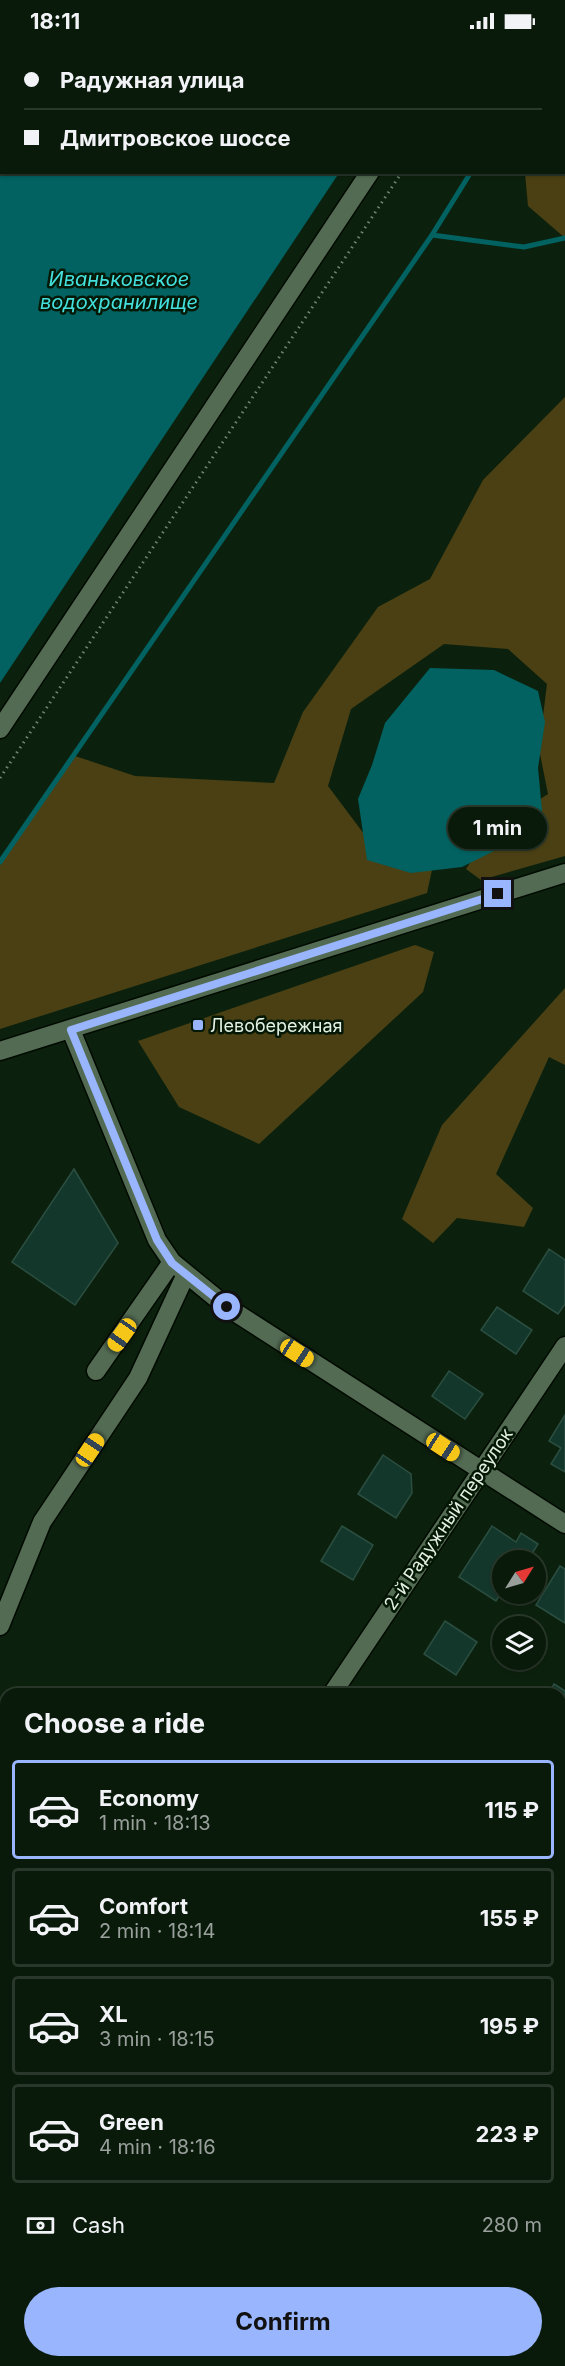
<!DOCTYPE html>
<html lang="en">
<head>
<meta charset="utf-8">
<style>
  body { margin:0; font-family:Inter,sans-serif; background:#172618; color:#f1f3f6; height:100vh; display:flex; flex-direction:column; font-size:22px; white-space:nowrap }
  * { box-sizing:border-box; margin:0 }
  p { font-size:20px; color:#99a09c }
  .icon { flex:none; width:33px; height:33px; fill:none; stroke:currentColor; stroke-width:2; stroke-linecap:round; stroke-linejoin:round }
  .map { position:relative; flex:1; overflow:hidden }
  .details { position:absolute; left:0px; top:1646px; width:566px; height:680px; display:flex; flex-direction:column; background:#09190a; border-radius:18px 18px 0 0; box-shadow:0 2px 4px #0004,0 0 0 2px #29382b }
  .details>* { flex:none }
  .banner { position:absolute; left:0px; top:0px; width:566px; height:132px; box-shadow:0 2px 4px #0004,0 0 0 2px #29382b; display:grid; align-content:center; height:132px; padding:0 24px; background:#09190a }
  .needle { width:39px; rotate:53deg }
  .fabs { position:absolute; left:492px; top:1508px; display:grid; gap:12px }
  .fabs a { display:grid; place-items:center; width:54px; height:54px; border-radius:50%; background:#09190a; box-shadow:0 2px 4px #0004,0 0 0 2px #29382b; font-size:30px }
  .end { position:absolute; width:27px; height:27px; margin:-14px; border:8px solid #98b5fd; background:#111; box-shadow:0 0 0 3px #111 }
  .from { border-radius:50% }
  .bubble { position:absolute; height:42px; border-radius:21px; background:#09190a; box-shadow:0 2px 4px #0004,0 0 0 2px #29382b; font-size:20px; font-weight:700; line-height:42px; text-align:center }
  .car { position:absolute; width:18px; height:36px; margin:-18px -9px; border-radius:8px; box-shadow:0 0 4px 2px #0007; background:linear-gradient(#f5c518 24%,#345 0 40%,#f5c518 0 76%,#345 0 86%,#f5c518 0) }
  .banner b { display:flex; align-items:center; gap:21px; height:57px; font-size:22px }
  .banner b+b { border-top:2px solid #29382b }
  .banner i { width:15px; height:15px; background:#f1f3f6 }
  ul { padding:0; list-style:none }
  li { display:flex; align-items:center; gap:18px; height:99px; margin:0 12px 9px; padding:0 12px; border:3px solid #29382b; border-radius:6px }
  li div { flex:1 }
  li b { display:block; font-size:22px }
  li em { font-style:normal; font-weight:700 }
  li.selected { border-color:#98b5fd }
  li>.icon { width:54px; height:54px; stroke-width:1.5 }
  h2 { padding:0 24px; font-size:27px; line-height:72px }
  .pay { display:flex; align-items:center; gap:15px; height:66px; padding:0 24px; font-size:22px }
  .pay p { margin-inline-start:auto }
  .cta { display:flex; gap:12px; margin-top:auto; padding:12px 24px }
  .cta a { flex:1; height:69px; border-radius:36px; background:#98b5fd; color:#111; font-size:24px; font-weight:700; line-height:69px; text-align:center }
  .status { display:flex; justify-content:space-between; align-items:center; height:42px; padding:0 30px; background:#09190a; direction:ltr }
  .status svg { height:16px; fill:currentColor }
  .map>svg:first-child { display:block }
  .green { fill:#4a4014 }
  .water { fill:#016261 }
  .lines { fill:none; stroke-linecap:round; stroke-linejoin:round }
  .stream { stroke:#016261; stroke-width:5 }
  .building { fill:#14372c; stroke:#2b4e41; stroke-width:1.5 }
  .minor-casing { stroke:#000a00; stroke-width:21 }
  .path { stroke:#738574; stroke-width:3; stroke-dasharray:1.5 4.5; stroke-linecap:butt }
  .minor { stroke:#536b53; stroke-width:18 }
  .route { stroke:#98b5fd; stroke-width:8 }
  .poi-dot { fill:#98b5fd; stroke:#041805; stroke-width:2 }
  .labels { text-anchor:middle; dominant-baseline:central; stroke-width:5; stroke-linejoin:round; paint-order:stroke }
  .poi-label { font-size:18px; fill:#e3f0e3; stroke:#041805; text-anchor:start }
  .street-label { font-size:18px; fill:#e3f0e3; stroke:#041805 }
  .water-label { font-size:20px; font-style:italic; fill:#44e0de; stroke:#041805 }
</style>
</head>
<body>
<div class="status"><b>18:11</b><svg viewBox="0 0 49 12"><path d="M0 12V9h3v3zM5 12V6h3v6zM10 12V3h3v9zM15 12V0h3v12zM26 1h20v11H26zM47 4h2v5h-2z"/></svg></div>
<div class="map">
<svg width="565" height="2324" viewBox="0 0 565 2324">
  <rect width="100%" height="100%" fill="#0c210d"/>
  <path class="green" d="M561,0H565V196L528,164L525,131L564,130V2L560,1Z
    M565,355V814L481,838L466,827L491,789L548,752L539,707L547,642L508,607L444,602L351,667L328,744L388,824L433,823L427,851L0,987V819L72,713L135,734L274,741L303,670L378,565L430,537L483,438Z
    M415,903L434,910L423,950L259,1102L179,1065L138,999Z
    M565,946V1023L549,1015L496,1132L533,1166L524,1185L457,1176L433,1201L402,1177L442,1083Z"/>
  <path class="water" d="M0,0H426L2,2V130L339,131L0,641Z
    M430,626L494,628L538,649L545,680L538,726L544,790L502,805L462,825L411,831L367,818L358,757L372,723L385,681Z
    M0,2031L6,2035V2319H291L295,2324H0Z"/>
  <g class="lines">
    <path class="stream" d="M552,2L553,0
      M432,193L524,205L565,196
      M0,820L432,193L471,130"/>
  </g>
  <path class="building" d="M74,1127L118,1201L75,1263L12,1220Z
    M549,1207L565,1218V1262L558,1272L523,1249Z
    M497,1265L532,1288L516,1312L481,1288Z
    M449,1329L483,1352L465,1377L432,1354Z
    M565,1373V1430L551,1422L561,1406L549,1399Z
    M383,1413L411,1432L412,1451L396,1476L358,1452Z
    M342,1484L373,1503L353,1538L321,1519Z
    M492,1484L516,1500L521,1491L538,1502L528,1518L511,1516L502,1518V1530L500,1533L502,1535V1549L496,1559L459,1535Z
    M560,1524L565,1527V1581L536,1563Z
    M445,1579L477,1600L456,1633L424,1612Z
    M554,1642L565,1649V1670L562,1674L560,1673V1652H548Z
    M560,1976L565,1980V1997L560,2005Z"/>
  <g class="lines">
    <g class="minor-casing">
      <path id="minor" d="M456,2L457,0
        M0,687L370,130
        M71,988L157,1198L172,1220L227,1265L565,1482
        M0,1009L565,831
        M96,1329L172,1220
        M0,1584L42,1480L138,1336L186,1232
        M332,1652L565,1304
        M560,1822L565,1813
        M560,2079L565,2084"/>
    </g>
    <path class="path" d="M488,2L489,0
      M0,736L402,130
      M0,1908L6,1911
      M560,2303L565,2304
      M415,2319L421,2324"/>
    <use href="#minor" class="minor"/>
  </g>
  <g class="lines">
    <path class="route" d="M227,1265L172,1221L157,1198L71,988L498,852"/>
  </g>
  <rect class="poi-dot" x="192" y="977" width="12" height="12" rx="3"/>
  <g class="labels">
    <g class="poi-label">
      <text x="210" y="983">Левобережная</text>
    </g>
    <g class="street-label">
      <text transform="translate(448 1477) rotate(-56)">2-й Радужный переулок</text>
    </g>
    <g class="water-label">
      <text x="119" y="237">Иваньковское<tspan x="119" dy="23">водохранилище</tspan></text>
    </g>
  </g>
</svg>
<div class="fabs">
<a><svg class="needle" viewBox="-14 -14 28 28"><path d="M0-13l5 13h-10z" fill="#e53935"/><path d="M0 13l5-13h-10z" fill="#99a09c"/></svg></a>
<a><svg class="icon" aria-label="layers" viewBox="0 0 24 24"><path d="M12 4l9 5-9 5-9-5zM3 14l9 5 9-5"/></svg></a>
</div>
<i class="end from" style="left:227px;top:1265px"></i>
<i class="end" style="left:498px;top:852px"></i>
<div class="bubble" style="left:448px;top:765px;width:99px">1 min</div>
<i class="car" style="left:122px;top:1293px;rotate:215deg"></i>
<i class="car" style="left:297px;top:1311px;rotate:123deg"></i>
<i class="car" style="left:443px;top:1405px;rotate:123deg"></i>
<i class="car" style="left:90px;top:1408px;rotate:34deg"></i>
<div class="banner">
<b><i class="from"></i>Радужная улица</b>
<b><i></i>Дмитровское шоссе</b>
</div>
<section class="details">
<h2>Choose a ride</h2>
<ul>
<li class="selected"><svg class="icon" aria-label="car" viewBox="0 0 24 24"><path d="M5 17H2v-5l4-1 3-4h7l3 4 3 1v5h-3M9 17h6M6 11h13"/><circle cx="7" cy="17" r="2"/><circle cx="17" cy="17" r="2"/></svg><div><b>Economy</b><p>1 min · 18:13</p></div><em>115 ₽</em></li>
<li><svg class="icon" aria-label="car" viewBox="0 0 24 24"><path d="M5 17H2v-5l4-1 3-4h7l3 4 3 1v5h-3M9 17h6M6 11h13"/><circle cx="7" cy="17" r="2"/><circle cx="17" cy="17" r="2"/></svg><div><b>Comfort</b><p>2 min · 18:14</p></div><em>155 ₽</em></li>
<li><svg class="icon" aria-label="car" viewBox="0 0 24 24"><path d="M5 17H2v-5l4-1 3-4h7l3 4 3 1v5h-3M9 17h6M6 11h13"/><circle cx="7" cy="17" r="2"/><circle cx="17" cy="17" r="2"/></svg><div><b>XL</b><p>3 min · 18:15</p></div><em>195 ₽</em></li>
<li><svg class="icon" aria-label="car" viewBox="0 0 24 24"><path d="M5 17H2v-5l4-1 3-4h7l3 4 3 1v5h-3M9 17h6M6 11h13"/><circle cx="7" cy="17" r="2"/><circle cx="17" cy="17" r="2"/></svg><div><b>Green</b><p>4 min · 18:16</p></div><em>223 ₽</em></li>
</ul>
<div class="pay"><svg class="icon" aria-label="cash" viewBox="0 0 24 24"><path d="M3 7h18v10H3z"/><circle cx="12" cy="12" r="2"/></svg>Cash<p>280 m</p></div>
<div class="cta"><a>Confirm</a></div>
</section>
</div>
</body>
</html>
